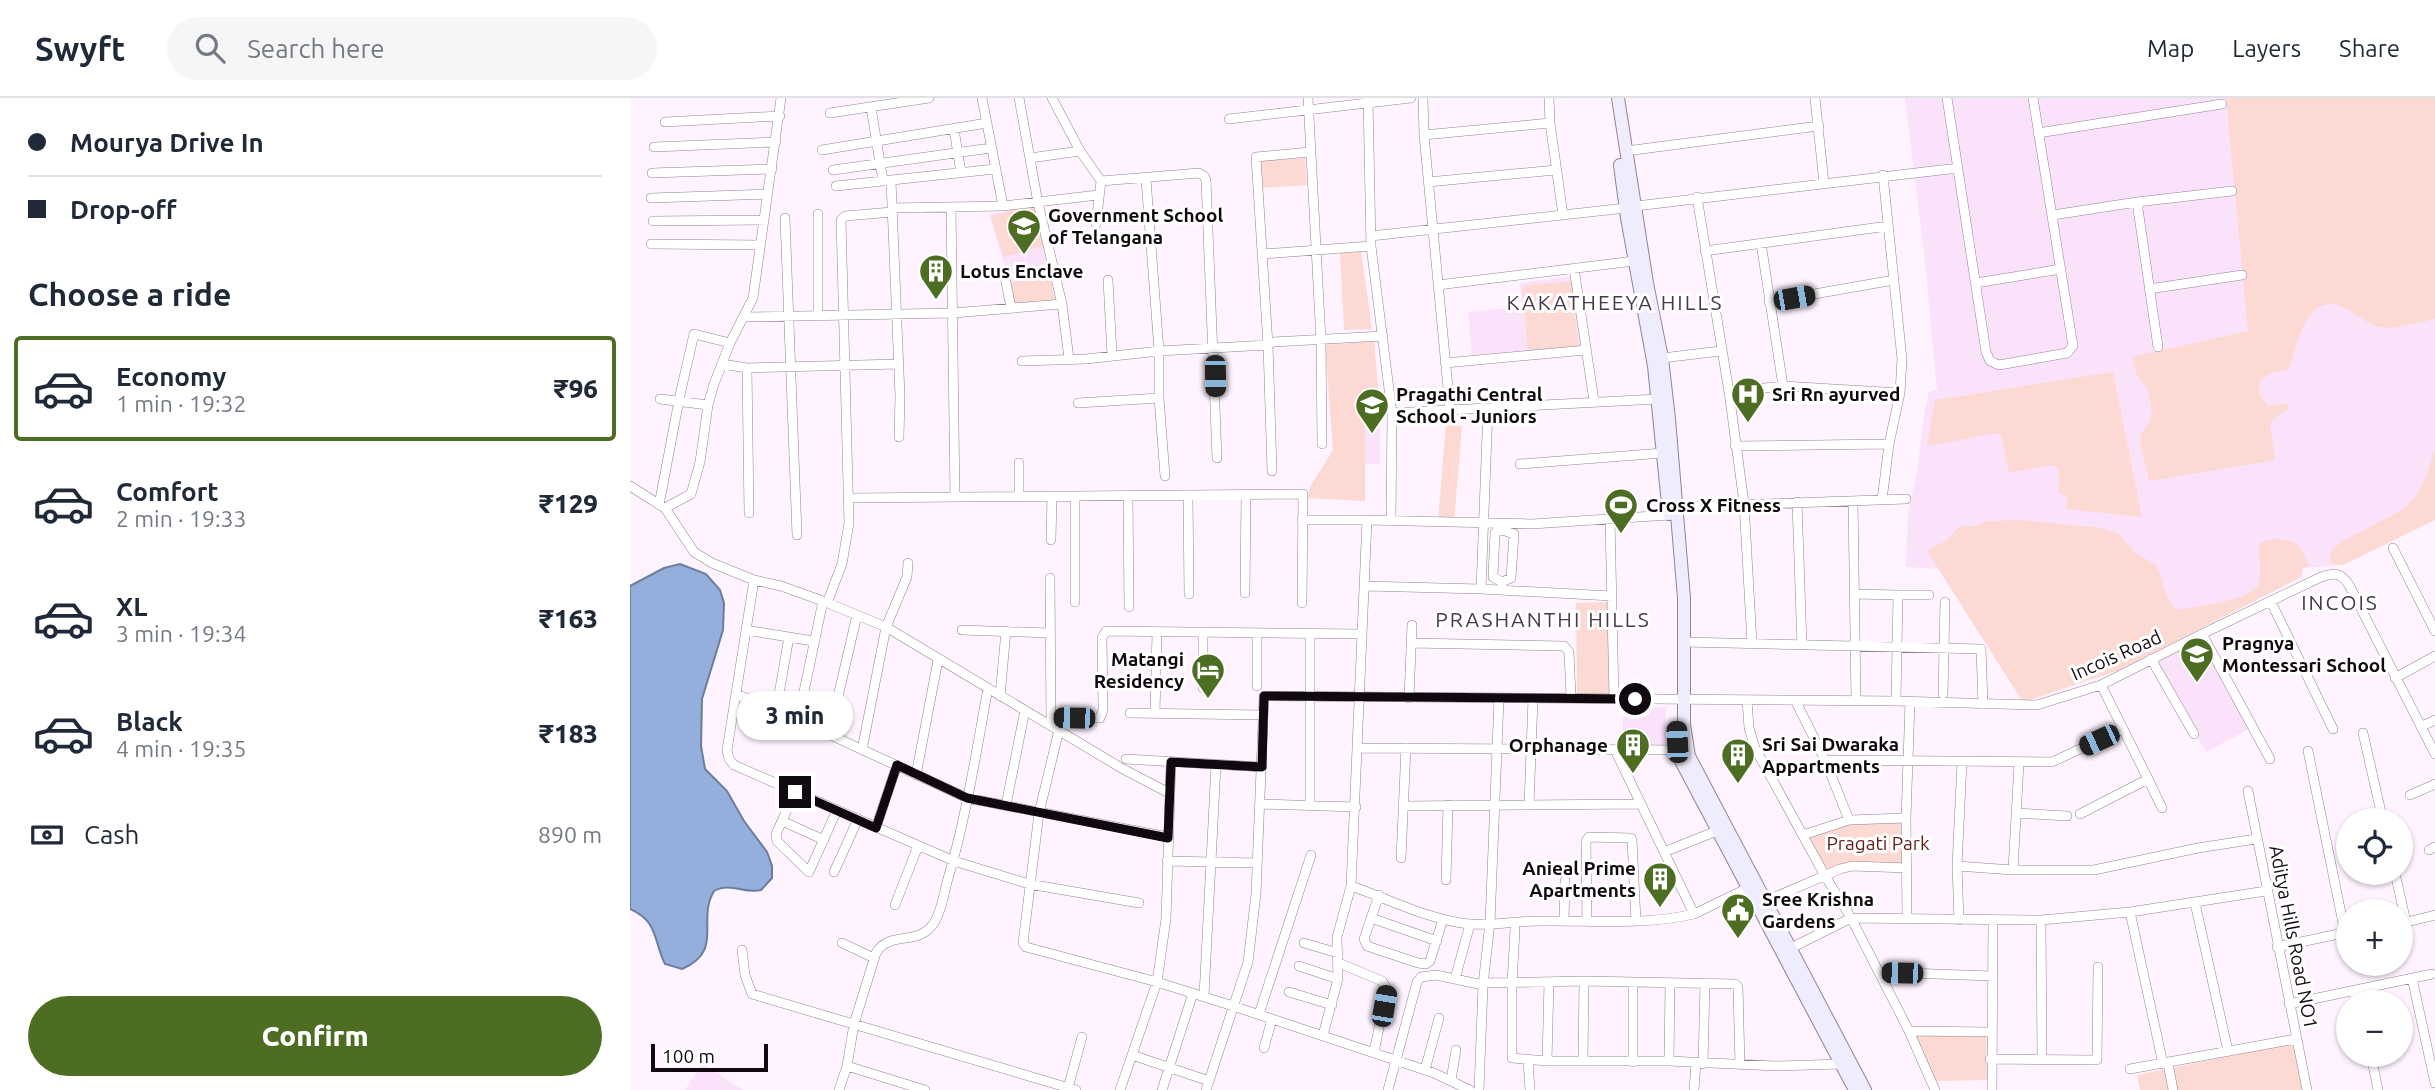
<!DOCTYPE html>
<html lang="en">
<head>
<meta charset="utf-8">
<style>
  body { margin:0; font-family:Ubuntu,sans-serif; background:#f6f6f7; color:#1f2937; height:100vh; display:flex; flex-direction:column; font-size:26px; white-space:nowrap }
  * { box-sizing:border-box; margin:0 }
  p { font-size:23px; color:#747a83 }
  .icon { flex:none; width:38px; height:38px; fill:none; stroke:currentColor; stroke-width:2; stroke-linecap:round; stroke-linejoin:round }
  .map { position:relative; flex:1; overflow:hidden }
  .side { display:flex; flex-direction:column; background:#fff; width:630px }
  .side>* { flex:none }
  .top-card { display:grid; align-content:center; height:154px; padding:0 28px; background:#fff }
  .tools { position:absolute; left:1706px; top:710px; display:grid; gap:14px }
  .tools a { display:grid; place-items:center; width:77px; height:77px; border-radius:50%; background:#fff; box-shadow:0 2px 5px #0004; font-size:35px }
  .scale { position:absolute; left:21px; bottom:18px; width:117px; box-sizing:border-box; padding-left:7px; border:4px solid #100a10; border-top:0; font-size:19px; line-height:24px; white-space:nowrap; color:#100a10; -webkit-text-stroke:5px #fff; paint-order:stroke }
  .end { position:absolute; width:32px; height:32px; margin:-16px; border:9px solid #100a10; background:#fff; box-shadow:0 0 0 4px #fff }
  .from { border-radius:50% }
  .bubble { position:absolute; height:49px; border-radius:24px; background:#fff; box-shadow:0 2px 5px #0004; font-size:23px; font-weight:800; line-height:49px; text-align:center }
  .car { position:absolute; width:21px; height:42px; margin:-21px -10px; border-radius:9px; box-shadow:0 0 5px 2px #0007; background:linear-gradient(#222 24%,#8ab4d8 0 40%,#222 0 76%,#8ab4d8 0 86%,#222 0) }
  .top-card b { display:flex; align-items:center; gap:24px; height:66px; font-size:26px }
  .top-card b+b { border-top:2px solid #e0e1e3 }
  .top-card i { width:18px; height:18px; background:#1f2937 }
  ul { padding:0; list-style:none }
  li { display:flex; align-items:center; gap:21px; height:105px; margin:0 14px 10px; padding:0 14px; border:4px solid transparent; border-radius:7px }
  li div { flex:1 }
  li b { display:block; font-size:26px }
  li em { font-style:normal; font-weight:800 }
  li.active { border-color:#4d6d23 }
  li>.icon { width:63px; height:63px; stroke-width:1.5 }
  h2 { padding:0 28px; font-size:32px; line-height:84px }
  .pay { display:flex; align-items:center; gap:18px; height:77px; padding:0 28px; font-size:26px }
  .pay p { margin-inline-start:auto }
  .action { display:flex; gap:14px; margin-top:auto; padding:14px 28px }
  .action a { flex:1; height:80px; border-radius:42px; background:#4d6d23; color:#fff; font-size:28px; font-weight:800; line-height:80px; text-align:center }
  header { display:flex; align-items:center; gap:42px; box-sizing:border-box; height:98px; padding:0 35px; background:#fff; border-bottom:2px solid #e0e1e3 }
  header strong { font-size:33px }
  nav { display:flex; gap:38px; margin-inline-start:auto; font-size:24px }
  .search { width:490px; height:63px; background:#f6f6f7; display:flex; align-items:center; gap:18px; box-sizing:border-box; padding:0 24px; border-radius:38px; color:#747a83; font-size:26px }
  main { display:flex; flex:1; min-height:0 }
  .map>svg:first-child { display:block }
  .built { fill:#fbe2fb }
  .green { fill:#fcd9d2 }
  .water { fill:#94afdc; stroke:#6c7e9f; stroke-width:2 }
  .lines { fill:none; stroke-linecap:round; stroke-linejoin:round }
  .minor-casing { stroke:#938293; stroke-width:10 }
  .secondary-casing { stroke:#938293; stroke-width:14 }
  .minor { stroke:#fff; stroke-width:9 }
  .secondary { stroke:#efecfd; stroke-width:12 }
  .route { stroke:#100a10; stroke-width:9 }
  .labels { text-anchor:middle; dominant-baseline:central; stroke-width:6; stroke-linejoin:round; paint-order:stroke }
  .poi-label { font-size:19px; font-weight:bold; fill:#100a10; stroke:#fff; text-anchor:start }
  .street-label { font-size:19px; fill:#100a10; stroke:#fff }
  .park-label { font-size:19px; fill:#611c12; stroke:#fff }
  .neighbourhood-label { font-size:21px; letter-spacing:2px; fill:#483948; stroke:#fff }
</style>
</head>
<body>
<header>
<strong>Swyft</strong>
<div class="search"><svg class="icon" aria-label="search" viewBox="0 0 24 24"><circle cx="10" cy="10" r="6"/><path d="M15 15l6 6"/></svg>Search here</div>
<nav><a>Map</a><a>Layers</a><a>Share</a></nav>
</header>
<main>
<section class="side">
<div class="top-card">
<b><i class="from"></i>Mourya Drive In</b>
<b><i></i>Drop-off</b>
</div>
<h2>Choose a ride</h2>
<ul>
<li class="active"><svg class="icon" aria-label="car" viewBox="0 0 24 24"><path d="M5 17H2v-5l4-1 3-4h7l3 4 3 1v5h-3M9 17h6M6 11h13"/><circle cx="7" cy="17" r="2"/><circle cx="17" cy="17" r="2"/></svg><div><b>Economy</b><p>1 min · 19:32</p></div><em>₹96</em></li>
<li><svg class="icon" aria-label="car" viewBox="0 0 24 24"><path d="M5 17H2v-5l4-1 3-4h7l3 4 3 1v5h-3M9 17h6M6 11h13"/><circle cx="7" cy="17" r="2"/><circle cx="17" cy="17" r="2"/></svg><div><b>Comfort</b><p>2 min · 19:33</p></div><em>₹129</em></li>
<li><svg class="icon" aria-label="car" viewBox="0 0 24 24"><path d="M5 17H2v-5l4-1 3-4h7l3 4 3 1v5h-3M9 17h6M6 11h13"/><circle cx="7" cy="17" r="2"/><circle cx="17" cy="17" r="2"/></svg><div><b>XL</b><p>3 min · 19:34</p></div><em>₹163</em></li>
<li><svg class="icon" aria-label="car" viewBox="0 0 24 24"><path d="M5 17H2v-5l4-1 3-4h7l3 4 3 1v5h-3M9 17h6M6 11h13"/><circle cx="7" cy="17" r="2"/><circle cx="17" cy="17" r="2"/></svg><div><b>Black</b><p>4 min · 19:35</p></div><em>₹183</em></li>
</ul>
<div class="pay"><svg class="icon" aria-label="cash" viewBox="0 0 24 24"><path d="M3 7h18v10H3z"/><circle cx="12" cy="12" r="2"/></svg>Cash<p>890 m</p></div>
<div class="action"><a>Confirm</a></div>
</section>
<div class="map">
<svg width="1805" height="992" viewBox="0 0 1805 992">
  <rect width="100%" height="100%" fill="#fef3fe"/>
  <path class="built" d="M1275,0H1805V420L1713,467L1673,470L1671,479L1489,572L1393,604L1308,471L1276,469L1278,414L1287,375L1294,317L1299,294L1307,292L1295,164Z
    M403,109L419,173L380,185L359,116Z
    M944,178L952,251L842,261L838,214L891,209L890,185Z
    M735,309H750V366H735Z
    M1570,541L1619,631L1576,654L1526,565Z
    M1036,609V651H993V610Z
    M72,966L113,992H55Z"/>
  <path class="green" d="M1596,0H1805V221C1789,224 1767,232 1751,229C1738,227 1727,217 1717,211C1676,189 1667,247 1659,271L1640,275L1629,285V296L1637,307L1643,308L1655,305L1658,307V311L1644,320L1640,326L1645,362L1519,383L1510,344L1511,336L1520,323L1522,311L1517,290L1507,277L1502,259L1618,233Z
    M675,60L677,87L631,90L629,63Z
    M402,106L414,148L373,159L361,118Z
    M710,152L731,153L742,231L714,232Z
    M419,173L425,202L385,205L380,185Z
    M942,183L948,249L898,253L892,188Z
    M744,243L750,309H735V403L677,400L680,389L703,352L695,247Z
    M1483,274L1512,419L1436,411L1437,399L1429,395V374L1427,369L1421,367L1379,375L1371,338L1367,335L1297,348L1305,302Z
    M816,327L832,328L824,424L808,422Z
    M1805,351V422L1713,467L1701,465L1700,455C1705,443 1760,421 1775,409C1793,395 1798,372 1805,351Z
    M1390,422L1473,430L1489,436L1504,454L1526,467C1534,481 1533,503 1548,512C1566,508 1623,503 1629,485C1632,476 1628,457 1629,446C1638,440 1659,439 1668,447C1673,452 1676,462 1679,469L1673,470L1671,479L1489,572L1393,604L1298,454C1303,447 1307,448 1314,444C1322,439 1324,431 1333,427L1343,429L1358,423Z
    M981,504L982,598H947L946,505Z
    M1274,722V766L1196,773L1179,742L1181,736L1221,726Z
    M1283,938H1356L1357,982L1306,983Z
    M1663,945L1673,992H1510L1507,977Z"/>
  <path class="water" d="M50,466L76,476L90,492L94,505L93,532L72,601L71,648L75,671L97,693L114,723L137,754L142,768V780L131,792C115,796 100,784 84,793C66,823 95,852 52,871L35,866C23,842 29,824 0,811V488L34,470Z"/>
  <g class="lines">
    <g class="minor-casing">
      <path id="minor" d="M352,0L373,108
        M389,0L408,105L432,206L439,261
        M422,0L450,53L471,83L466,126
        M678,0L691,242L692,346
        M738,0L741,148L762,315L761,423
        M793,0L794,37L820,311
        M919,0L920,25L933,117
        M1185,0L1194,85
        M1317,0L1356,254L1360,263L1369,267L1437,255L1443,248L1403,0
        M241,9L253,83
        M200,15L299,0
        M599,21L781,0
        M35,24L150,18
        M324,31L331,75
        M1408,35L1592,6
        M794,37L920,25
        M24,49L146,44
        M192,52L357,25
        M996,53L1189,28
        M400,60L450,53
        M203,72L361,50
        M22,75L142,71
        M516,81L529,253V300L535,378
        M261,83L270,298L269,339
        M471,83L569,75L574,78L576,82L587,360
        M798,84L926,72
        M206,88L365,71
        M1067,99L1099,294L1114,405L1122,545
        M21,100L138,96
        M1507,104L1528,249
        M1006,108L1328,70
        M262,110L373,108L468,97
        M321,110L325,399
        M188,116V218
        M1423,117L1507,104L1602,93
        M155,120L167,437
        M23,123L134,122
        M741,138L996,110
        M1131,145L1153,288
        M21,146L130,147
        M1075,153L1258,128
        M633,156L741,148
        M944,170L964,303
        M374,174L381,210
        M478,182L482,257
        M1346,185L1431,171
        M808,187L1004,163
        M1519,191L1612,177
        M1139,204L1264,182
        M115,219L323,215L432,206
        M1032,260L1091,253
        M392,263L456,261L529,253L638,247L643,244L753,238
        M815,265L956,252
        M92,266L117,270L268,266
        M117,270L119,415
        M1099,294L1153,288L1270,295
        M30,301L78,307
        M448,305L529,300
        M762,315L1028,301
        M1105,348L1259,346
        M389,365V399
        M890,366L1033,355
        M642,373L638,247L626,59L680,54
        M0,388L35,410L64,454L82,465L124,482
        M558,397L559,496
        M498,398L499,509
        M219,400L673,396L672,505
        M1252,402L1259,346L1270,295L1272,261L1253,77
        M1223,403L1226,603
        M1167,404L1172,547
        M29,407L50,297L64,236L100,245
        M1047,409L1276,401
        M35,410L61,396L70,364L78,307L84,286L100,245L123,200L151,0
        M980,421L984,601
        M672,422H737L902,426L1039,417
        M421,442L422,398
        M1763,450L1805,533
        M420,480L421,626
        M872,484L863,479L865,435L867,433H875
        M734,488L851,491L982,498
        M851,491L858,310
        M872,492V484L881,480L884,436L875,433V426
        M615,495L616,397
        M1225,496L1268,497
        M445,504V398
        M1641,504L1703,631
        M197,505L212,466L219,425L211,122L215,118L262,114
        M116,532L183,543
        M332,532L419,535
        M573,534V590
        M680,536V707
        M1572,536L1640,661
        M1055,544L1351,551L1353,606
        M781,545L934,548L939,554L941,599
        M1521,561L1564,636
        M1765,580L1805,558
        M627,588V535
        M106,596L168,622L337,700L538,739
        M149,596L159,539
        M1313,596L1315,504
        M370,598L376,533
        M779,600L782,527
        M1117,602L1119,630L1125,650L1194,776L1221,820L1279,933L1305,992
        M1165,602L1195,662L1219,722
        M1266,603L1268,497H1299
        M500,615L633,617
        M525,615L527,534
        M203,620L227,517
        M421,620H470L473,612L472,540L476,533L731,536
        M168,622L193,503
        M1792,628L1805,622
        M429,632L409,715L393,845L396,849L527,884L603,908L804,975L840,992
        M1733,635L1753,723
        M728,650L1048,652
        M232,652L256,529L277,479L278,465
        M985,652L1064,816L1118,790
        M1678,653L1715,835
        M496,661L632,669
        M1195,662L1422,664L1493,631
        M286,677L308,562
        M1518,681L1532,710
        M1618,693L1677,992
        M165,694L146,736L147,743L179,774L207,712
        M1780,697L1805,686
        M630,706L726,709
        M376,707L395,612
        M899,707L903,601
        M774,708L1010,706
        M1386,715L1437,718
        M1450,716L1518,681L1471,587
        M152,723L194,742
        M246,729L267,667
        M1173,737L1219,722L1276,720
        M1799,752L1805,749
        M1034,754L1089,732
        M771,760L776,650
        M537,763L626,765
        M1327,768L1383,772H1464L1568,750L1626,741
        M1383,772L1389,665
        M204,774L228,721
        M1765,775L1776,824
        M816,782L818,707
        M721,788C759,801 799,822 839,826C861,828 886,823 909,823C961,822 1013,828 1064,816
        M749,797L734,841L737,848L788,865L796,866L800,863L813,821
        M1136,803L1210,771L1222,768L1277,770
        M509,805L399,786L324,763L104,667L99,661L97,652L124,482L151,488L193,503L256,529L493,671L539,695
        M1565,805L1598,953
        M265,807L288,748
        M1500,814L1533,966
        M741,820L807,843
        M1277,821L1276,720L1280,604
        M934,822L935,783
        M1329,822L1327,768L1332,664
        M1411,822L1412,961
        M957,824L956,743L959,739L1001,740L1002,742L1006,823
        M1773,825L1805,817
        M885,831L882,886V960L917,963H1039L1146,968L1211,966
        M212,845L244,860
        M674,845L708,855
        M1647,849L1718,834
        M1161,850L1221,820L1411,822L1500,814L1636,793
        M112,852L115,877L122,896L446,992
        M709,865L752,883L757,891L744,954
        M669,868L708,881
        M1249,874L1362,878
        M1782,880L1805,985
        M825,881L840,826
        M1003,884V964
        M854,885L954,883L1105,886L1108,889L1110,967
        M1728,892L1730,905
        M659,894L702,907
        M574,898L586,667
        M1659,906L1802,876
        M629,916L681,757
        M1279,933L1361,934
        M693,937L708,881L707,839L721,788L737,422
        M634,950L642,921
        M502,957L579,983
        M1741,957L1748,992
        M1360,961L1467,962L1468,869
        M898,962L900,992
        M917,963L919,884
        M953,963L954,883
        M1039,963L1040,885
        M1538,965L1543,992
        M1073,966L1075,885
        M217,968L295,992
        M1500,971L1666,941
        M795,972L809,920
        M821,982L826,952
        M438,990L452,939
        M209,992L217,968L224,926L246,855C259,832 288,849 304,825C311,814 314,797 317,784C336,721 346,655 358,590
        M490,992L527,884L536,821L541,664
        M532,992L563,895
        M576,992L618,864L626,796L634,598L1266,603L1407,607L1471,587L1572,536L1691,479C1705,474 1711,475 1719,487L1805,656
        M758,992L787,884L791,879L806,877L853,887
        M849,992L853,887L860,825L869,601
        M1064,992L1066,965
        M1362,992L1363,822"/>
    </g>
    <g class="secondary-casing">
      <path id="secondary" d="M988,0L1017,185L1032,260L1039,321L1054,500V627L1059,658L1235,992
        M990,67L997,120L1024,268L1039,416
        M1046,630L1051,663L1225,992"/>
    </g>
    <use href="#minor" class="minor"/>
    <use href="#secondary" class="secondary"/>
  </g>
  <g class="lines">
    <path class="route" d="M165,694L246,730L267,667L337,700L538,740L541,664L632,669L634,598L1005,601"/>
  </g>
  <defs>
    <g id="school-pin" transform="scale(1.75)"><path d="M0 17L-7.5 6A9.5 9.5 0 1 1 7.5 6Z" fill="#4d6d23" stroke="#fff"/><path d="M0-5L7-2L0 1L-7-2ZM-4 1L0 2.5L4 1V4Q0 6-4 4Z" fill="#fff"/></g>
    <g id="building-pin" transform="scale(1.75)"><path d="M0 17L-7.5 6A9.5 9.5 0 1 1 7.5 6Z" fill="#4d6d23" stroke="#fff"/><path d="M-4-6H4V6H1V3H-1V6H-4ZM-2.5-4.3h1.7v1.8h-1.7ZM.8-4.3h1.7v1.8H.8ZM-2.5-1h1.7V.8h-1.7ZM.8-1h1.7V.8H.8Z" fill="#fff"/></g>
    <g id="hospital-pin" transform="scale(1.75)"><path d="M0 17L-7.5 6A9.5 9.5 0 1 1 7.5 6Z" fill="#4d6d23" stroke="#fff"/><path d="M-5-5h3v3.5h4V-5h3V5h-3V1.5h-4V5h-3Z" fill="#fff"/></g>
    <g id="stadium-pin" transform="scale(1.75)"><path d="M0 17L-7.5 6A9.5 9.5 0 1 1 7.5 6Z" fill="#4d6d23" stroke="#fff"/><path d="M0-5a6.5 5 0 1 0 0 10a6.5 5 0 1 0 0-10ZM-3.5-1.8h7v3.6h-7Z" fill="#fff"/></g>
    <g id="hotel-pin" transform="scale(1.75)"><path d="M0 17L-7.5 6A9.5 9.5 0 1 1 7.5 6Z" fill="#4d6d23" stroke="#fff"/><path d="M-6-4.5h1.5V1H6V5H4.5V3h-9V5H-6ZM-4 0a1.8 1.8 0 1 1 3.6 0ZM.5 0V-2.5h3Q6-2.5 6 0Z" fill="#fff"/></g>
    <g id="civic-pin" transform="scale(1.75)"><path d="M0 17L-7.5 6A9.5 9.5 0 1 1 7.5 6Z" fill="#4d6d23" stroke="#fff"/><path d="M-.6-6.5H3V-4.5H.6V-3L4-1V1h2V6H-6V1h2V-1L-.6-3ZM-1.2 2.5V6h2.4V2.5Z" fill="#fff"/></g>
  </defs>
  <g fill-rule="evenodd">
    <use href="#school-pin" x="394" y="128"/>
    <use href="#building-pin" x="306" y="173"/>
    <use href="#hospital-pin" x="1118" y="296"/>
    <use href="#school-pin" x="742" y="307"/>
    <use href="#stadium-pin" x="991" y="407"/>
    <use href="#school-pin" x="1567" y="556"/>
    <use href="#hotel-pin" x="578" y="572"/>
    <use href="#building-pin" x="1003" y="647"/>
    <use href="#building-pin" x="1108" y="657"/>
    <use href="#building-pin" x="1030" y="781"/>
    <use href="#civic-pin" x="1108" y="812"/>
  </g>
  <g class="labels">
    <g class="poi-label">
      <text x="418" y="117">Government School<tspan x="418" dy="22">of Telangana</tspan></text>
      <text x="330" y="173">Lotus Enclave</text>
      <text x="766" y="296">Pragathi Central<tspan x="766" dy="22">School - Juniors</tspan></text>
      <text x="1142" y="296">Sri Rn ayurved</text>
      <text x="1016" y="407">Cross X Fitness</text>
      <text x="1592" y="545">Pragnya<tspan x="1592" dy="22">Montessari School</tspan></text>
      <text x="554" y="561" text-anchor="end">Matangi<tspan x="554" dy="22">Residency</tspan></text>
      <text x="1132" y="646">Sri Sai Dwaraka<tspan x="1132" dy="22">Appartments</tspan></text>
      <text x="978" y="647" text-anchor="end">Orphanage</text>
      <text x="1006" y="770" text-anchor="end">Anieal Prime<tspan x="1006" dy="22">Apartments</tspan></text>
      <text x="1132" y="801">Sree Krishna<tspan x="1132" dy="22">Gardens</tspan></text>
    </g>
    <g class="street-label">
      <text transform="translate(1486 557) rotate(-24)">Incois Road</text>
      <text transform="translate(1664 839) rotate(79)">Aditya Hills Road NO1</text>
    </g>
    <g class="park-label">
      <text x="1248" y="745">Pragati Park</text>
    </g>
    <g class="neighbourhood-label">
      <text x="985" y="204">KAKATHEEYA HILLS</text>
      <text x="1710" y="504">INCOIS</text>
      <text x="913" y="521">PRASHANTHI HILLS</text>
    </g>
  </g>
</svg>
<div class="tools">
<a><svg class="icon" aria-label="locate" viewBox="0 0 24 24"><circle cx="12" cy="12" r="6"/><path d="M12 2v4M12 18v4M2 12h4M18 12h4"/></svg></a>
<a>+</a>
<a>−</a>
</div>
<div class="scale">100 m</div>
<i class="end from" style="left:1005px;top:601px"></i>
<i class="end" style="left:165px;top:694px"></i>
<div class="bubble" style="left:107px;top:593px;width:116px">3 min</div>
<i class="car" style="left:1164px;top:200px;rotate:80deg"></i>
<i class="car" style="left:585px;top:278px;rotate:179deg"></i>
<i class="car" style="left:444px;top:620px;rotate:271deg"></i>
<i class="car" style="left:1469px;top:642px;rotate:245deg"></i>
<i class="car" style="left:1047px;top:644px;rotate:357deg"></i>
<i class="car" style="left:1272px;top:875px;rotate:271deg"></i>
<i class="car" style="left:754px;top:908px;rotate:10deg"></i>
</div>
</main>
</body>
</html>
